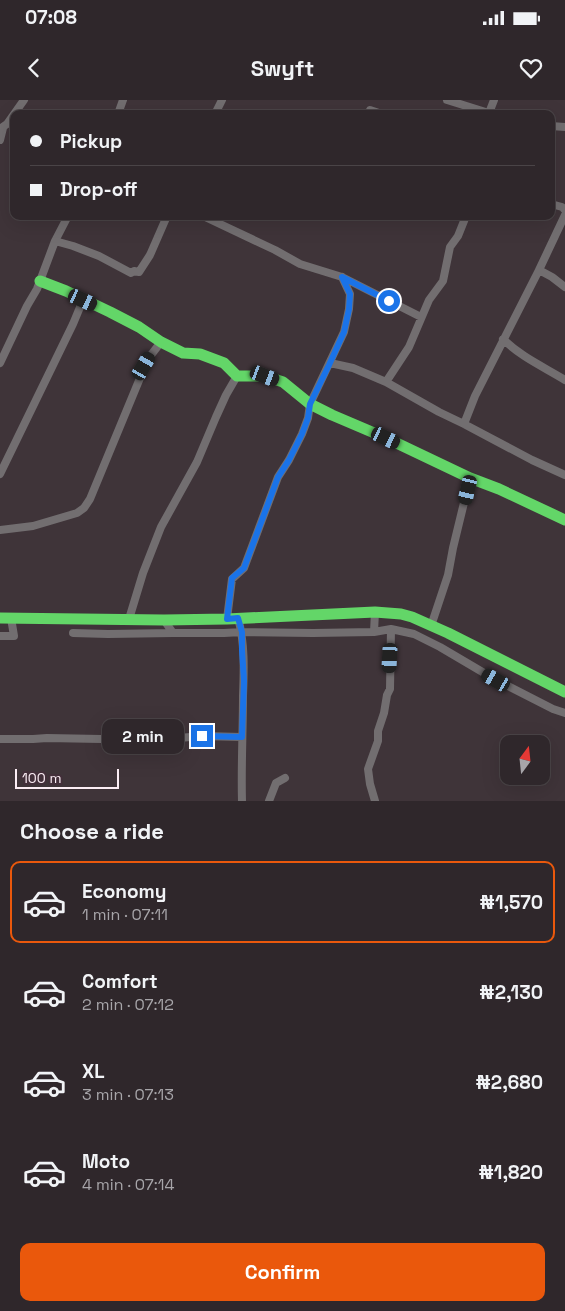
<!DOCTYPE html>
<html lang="en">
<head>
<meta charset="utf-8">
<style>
  body { margin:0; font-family:"Space Grotesk",sans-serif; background:#3b3337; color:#f1f3f6; height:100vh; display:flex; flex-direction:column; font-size:19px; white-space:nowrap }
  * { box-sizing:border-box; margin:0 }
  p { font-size:16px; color:#a7a5a9 }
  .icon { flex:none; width:28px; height:28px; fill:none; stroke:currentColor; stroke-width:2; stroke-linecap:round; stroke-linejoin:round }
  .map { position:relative; height:701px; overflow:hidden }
  .sheet { display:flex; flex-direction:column; background:#2f272b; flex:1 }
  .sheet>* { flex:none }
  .top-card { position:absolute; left:10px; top:10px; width:545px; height:110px; border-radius:10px; box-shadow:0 5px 20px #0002,0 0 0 1px #4a4447; display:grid; align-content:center; height:110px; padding:0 20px; background:#2f272b }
  .needle { width:32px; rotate:15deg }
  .controls { position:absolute; left:500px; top:635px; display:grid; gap:10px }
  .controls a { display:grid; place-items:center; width:50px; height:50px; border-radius:10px; background:#2f272b; box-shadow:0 5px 20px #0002,0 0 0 1px #4a4447; font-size:25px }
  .scale { position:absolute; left:15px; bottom:12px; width:104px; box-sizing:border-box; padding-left:5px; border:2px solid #fbedf4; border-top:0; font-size:14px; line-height:18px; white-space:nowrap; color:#fbedf4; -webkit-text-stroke:4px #432f3a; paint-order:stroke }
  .end { position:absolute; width:22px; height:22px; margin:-11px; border:6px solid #1a73e8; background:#fff; box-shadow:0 0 0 2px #fff }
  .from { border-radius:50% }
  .bubble { position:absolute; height:35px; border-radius:10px; background:#2f272b; box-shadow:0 5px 20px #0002,0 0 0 1px #4a4447; font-size:16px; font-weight:600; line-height:35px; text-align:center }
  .car { position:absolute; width:15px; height:30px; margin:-15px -8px; border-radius:6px; box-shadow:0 0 4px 1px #0007; background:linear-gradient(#222 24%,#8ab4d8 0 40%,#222 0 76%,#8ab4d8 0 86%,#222 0) }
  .top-card b { display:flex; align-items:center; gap:18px; height:48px; font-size:19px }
  .top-card b+b { border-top:1px solid #4a4447 }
  .top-card i { width:12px; height:12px; background:#f1f3f6 }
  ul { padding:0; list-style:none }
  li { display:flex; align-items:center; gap:15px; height:82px; margin:0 10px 8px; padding:0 10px; border:2px solid transparent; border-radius:10px }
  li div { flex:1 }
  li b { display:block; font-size:19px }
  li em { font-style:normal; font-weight:600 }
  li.active { border-color:#ea580c }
  li>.icon { width:45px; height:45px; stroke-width:1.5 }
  h2 { padding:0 20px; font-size:22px; line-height:60px }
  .cta { display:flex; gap:10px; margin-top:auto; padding:10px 20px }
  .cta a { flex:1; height:58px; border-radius:10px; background:#ea580c; color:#fff; font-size:20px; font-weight:600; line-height:58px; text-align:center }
  .status { display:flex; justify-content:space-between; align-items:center; height:35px; padding:0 25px; background:#2f272b; direction:ltr }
  .status svg { height:14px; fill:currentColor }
  header { display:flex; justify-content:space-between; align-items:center; height:65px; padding:0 20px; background:#2f272b; font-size:22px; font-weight:600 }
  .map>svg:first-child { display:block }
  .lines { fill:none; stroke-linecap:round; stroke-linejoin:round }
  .street { stroke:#726e70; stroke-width:8 }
  .fast { stroke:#63d668; stroke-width:11 }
  .route { stroke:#1a73e8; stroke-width:6 }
</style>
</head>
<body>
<div class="status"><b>07:08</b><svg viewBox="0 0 49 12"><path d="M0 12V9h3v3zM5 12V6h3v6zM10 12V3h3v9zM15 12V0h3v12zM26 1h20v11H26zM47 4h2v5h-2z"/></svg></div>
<header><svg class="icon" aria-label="back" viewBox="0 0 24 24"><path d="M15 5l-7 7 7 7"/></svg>Swyft<svg class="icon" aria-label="heart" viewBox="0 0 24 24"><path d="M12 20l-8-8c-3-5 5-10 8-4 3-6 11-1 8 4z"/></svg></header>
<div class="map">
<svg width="565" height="701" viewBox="0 0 565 701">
  <rect width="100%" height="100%" fill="#3f3439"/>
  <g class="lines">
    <path class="street" d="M447,0L492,14
      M370,10L382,14
      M489,13L494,0
      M118,14L123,0
      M215,14L222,0
      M551,26L565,27
      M0,29L7,24L24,0
      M0,40L3,28
      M551,104L562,107L565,110
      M203,116L275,150L300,164L342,177L421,217
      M55,141L73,146L99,156L131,173L134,171L139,172L150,155L167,116
      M539,170L552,177L565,187
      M503,239C521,257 544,267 565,280
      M0,263L27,206L37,189L55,141L68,116
      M330,263L353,268L386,282L439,312L464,324L532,360L565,375
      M386,282L409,247L429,200L443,181L450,147L458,136L466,116
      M464,324L475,296L539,170L565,115
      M0,374L73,224L83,200
      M0,430L33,426L77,413L84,408L90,399L145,266L151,255L161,242
      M238,518C245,543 244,570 243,596C243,631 241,666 242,701
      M129,519L143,473L161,427L197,362L216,317L226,295L237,276
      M227,519L232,479L244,468L278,377L289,360L302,334L308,318L310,304L344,232L349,209L350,194L342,177
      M164,520L173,533H224L242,532L313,533L374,532L375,512
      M431,526L448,475L453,448L470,378
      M391,529L414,534L440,547L496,580L553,609L565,613
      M374,532L391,529L390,589L387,595L384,613L378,631V641L368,669L370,684L375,701
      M73,533L108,534L173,533
      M0,536H14L11,518
      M0,639H33L47,638L156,640L202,636L242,637
      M269,701L276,683L285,678"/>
    <path class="fast" d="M40,181L66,191L110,212L139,227L161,242L183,253L200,254L224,263L237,276H265L283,282L310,304L332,315L386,338L470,378L499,389L565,420
      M0,518L164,520L227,519L375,512L401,514L412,517L448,533L565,592"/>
  </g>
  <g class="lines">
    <path class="route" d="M202,636L242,637L244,581L242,550V532L238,518L227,519L232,478L244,468L278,377L289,360L302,334L308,318L310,304L329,265L344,232L349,209L350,194L342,177L389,201"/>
  </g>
</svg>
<div class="controls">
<a><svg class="needle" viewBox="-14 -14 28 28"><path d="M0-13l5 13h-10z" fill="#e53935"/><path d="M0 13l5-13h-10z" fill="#a7a5a9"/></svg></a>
</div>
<div class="scale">100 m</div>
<i class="end from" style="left:389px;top:201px"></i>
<i class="end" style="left:202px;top:636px"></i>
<div class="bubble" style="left:102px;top:619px;width:82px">2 min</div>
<i class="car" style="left:83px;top:200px;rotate:115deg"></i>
<i class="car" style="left:144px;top:266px;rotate:30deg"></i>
<i class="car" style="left:265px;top:276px;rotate:111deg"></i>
<i class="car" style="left:386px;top:338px;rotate:116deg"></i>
<i class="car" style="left:468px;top:390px;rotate:193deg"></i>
<i class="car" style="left:390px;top:558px;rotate:183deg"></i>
<i class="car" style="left:496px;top:580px;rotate:300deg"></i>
<div class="top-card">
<b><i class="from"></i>Pickup</b>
<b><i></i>Drop-off</b>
</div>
</div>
<section class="sheet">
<h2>Choose a ride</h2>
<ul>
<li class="active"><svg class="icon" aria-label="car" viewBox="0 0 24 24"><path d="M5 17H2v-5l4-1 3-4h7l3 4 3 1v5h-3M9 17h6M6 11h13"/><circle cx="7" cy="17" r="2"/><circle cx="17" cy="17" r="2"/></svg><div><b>Economy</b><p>1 min · 07:11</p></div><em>₦1,570</em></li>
<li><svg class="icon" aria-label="car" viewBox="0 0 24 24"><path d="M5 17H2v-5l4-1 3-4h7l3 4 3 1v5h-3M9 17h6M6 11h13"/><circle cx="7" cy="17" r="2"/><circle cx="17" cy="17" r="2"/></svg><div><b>Comfort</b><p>2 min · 07:12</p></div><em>₦2,130</em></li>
<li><svg class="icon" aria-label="car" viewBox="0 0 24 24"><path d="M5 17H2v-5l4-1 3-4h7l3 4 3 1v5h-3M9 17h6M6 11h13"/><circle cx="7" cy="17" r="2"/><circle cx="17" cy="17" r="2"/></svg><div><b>XL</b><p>3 min · 07:13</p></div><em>₦2,680</em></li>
<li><svg class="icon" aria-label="car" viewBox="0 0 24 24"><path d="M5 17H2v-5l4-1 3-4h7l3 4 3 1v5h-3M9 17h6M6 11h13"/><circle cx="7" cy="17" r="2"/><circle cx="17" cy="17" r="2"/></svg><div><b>Moto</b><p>4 min · 07:14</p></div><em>₦1,820</em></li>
</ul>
<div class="cta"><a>Confirm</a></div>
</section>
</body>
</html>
